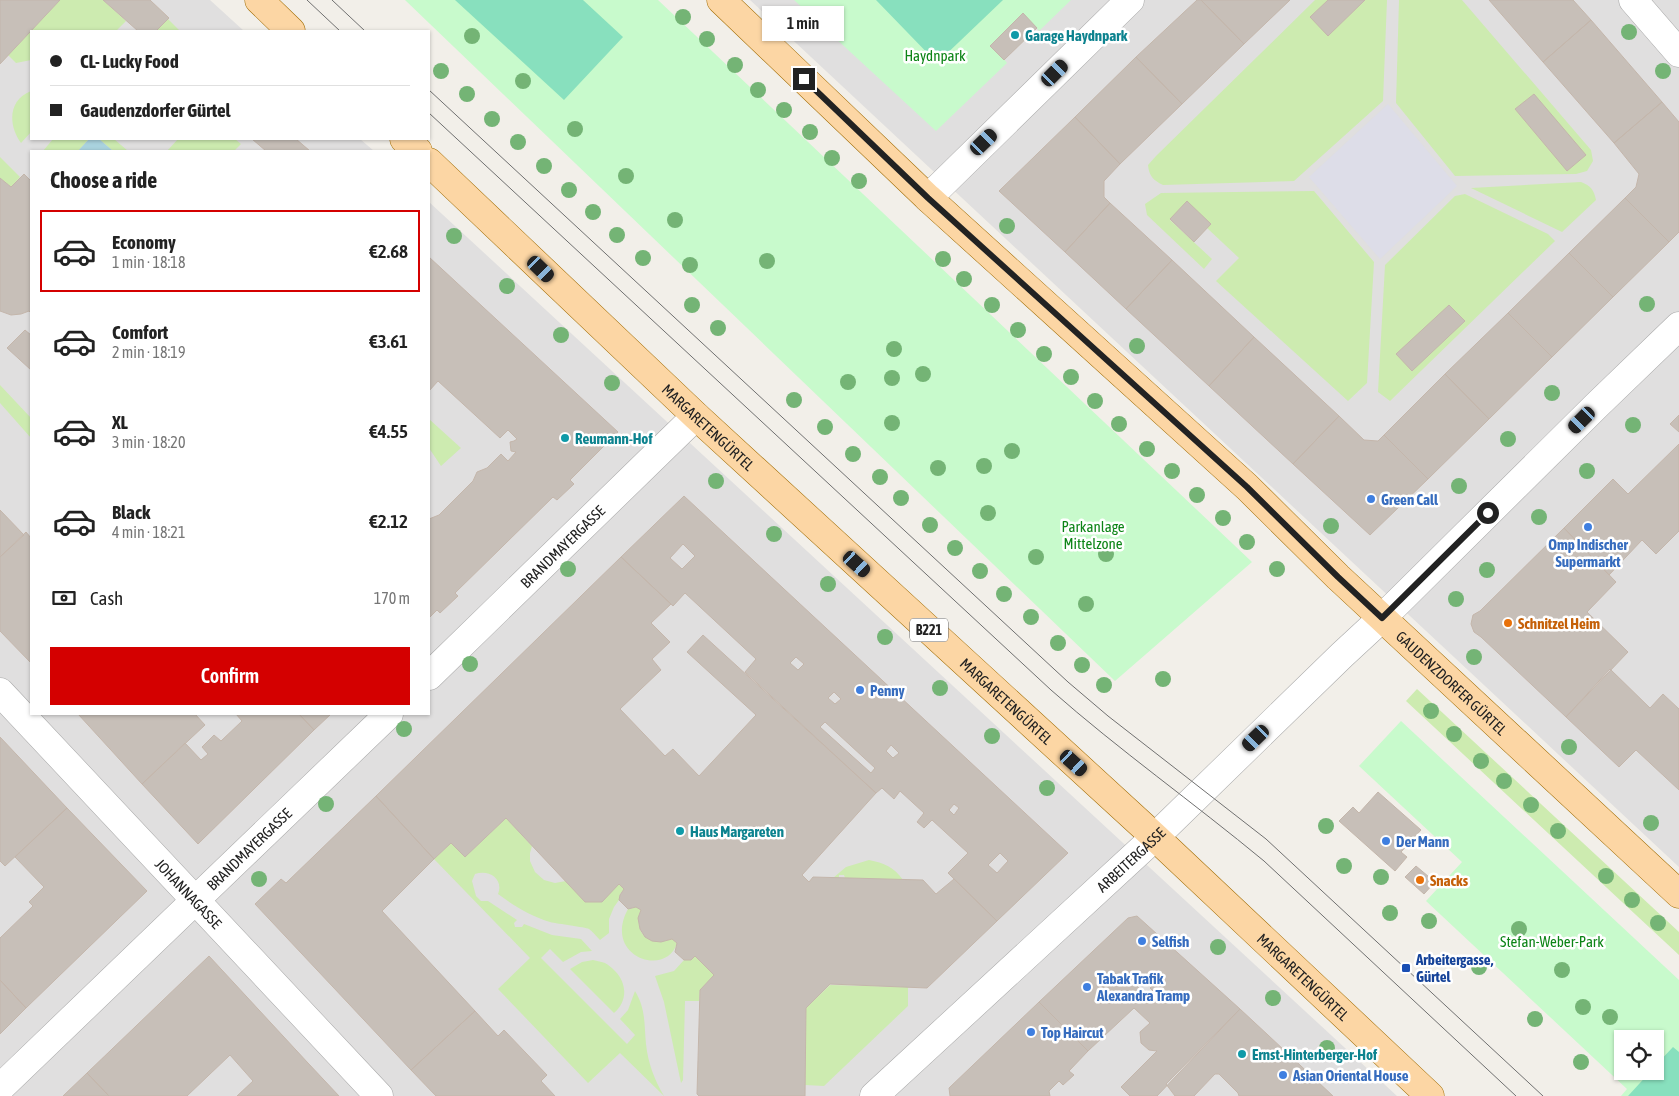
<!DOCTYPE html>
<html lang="en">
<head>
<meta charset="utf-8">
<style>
  body { margin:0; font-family:"Asap Condensed",sans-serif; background:#f6f6f6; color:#222; height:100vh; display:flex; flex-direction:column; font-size:19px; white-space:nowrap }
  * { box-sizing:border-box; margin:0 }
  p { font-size:16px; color:#767676 }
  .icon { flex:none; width:28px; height:28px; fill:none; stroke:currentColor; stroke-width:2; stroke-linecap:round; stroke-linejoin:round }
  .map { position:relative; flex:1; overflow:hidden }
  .side { position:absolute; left:30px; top:150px; width:400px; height:565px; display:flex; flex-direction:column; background:#fff; border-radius:0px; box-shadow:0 1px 4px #0004 }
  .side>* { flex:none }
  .banner { position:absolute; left:30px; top:30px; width:400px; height:110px; border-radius:0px; box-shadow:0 1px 4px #0004; display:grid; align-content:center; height:110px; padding:0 20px; background:#fff }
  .tools { position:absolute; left:1614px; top:1030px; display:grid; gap:10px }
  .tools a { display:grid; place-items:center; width:50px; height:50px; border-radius:0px; background:#fff; box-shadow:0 1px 4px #0004; font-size:25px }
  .end { position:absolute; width:22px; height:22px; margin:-11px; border:6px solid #222; background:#fff; box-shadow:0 0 0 2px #fff }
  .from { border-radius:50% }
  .bubble { position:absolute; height:35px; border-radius:0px; background:#fff; box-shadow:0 1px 4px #0004; font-size:16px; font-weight:600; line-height:35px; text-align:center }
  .car { position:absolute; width:15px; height:30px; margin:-15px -8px; border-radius:6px; box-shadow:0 0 4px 1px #0007; background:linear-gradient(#222 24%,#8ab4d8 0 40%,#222 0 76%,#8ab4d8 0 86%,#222 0) }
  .banner b { display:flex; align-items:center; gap:18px; height:48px; font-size:19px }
  .banner b+b { border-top:1px solid #e0e0e0 }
  .banner i { width:12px; height:12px; background:#222 }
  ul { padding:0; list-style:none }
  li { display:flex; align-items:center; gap:15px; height:82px; margin:0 10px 8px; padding:0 10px; border:2px solid transparent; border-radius:0px }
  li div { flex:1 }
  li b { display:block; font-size:19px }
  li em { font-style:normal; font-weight:600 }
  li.selected { border-color:#d40000 }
  li>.icon { width:45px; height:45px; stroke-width:1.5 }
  h2 { padding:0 20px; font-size:22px; line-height:60px }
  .pay { display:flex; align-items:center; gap:12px; height:55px; padding:0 20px; font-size:19px }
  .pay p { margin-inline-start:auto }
  .action { display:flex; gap:10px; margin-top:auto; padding:10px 20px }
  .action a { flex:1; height:58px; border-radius:0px; background:#d40000; color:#fff; font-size:20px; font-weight:600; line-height:58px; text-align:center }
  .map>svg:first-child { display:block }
  .residential { fill:#e0dfdf }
  .grass { fill:#cdebb0 }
  .park { fill:#c8facc; fill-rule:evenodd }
  .pitch { fill:#88e0be }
  .plaza { fill:#dddde8 }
  .water { fill:#aad3df }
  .building { fill:#c7bfb8; stroke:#c4b6ab; fill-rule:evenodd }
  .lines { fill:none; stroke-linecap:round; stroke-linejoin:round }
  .minor-casing { stroke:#a9a9a9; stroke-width:29 }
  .tertiary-casing { stroke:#a9a9a9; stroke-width:29 }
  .primary-casing { stroke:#a06b00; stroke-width:29 }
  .minor { stroke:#fff; stroke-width:28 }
  .tertiary { stroke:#fff; stroke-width:28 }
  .primary { stroke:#fcd6a4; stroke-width:28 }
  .tram { stroke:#707070; stroke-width:1 }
  .tree { fill:#74b475 }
  .route { stroke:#222; stroke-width:6 }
  .culture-dot { fill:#0f9aa8; stroke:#fff; stroke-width:2 }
  .shop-dot { fill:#3f7fe0; stroke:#fff; stroke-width:2 }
  .food-dot { fill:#e8710a; stroke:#fff; stroke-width:2 }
  .transit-dot { fill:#1a4fb4; stroke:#fff; stroke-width:2 }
  .labels { text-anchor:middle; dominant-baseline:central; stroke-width:5; stroke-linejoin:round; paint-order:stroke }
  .shield { fill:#fff; stroke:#646464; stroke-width:1 }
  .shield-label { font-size:14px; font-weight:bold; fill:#222 }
  .culture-label { font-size:15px; font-weight:bold; fill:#0d838f; stroke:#fff; text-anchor:start }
  .park-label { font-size:15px; fill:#0c8416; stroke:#fff }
  .street-label { font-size:15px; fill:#222; stroke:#fff }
  .shop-label { font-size:15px; font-weight:bold; fill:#366cbe; stroke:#fff; text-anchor:start }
  .food-label { font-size:15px; font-weight:bold; fill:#c56008; stroke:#fff; text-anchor:start }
  .transit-label { font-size:15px; font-weight:bold; fill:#164399; stroke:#fff; text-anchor:start }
</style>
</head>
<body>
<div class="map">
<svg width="1679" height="1096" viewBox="0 0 1679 1096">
  <rect width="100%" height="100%" fill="#f2efe9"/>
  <path class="residential" d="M0,0H210L244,31H31V139H360L374,151H31V714H429V202L1397,1096H0Z
    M750,0H1679V867L902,142Z"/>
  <path class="grass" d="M60,0H103L126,21L116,31H31V60L16,63L8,55Z
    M1315,0H1387L1383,101L1294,181L1163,185C1153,180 1149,176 1148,165L1156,156Z
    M1399,0H1462L1591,150L1593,161L1587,171L1576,174L1455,176L1396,103Z
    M168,19L180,31H156Z
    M31,91V132L21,143C8,125 8,100 31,91Z
    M53,139H89L78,151H43Z
    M99,139H114L128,151H113Z
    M178,139H235L241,144L234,151H167Z
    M0,157L20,177L11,187L0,178Z
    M1581,182C1591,186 1594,190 1596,200L1562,232L1471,188Z
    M1314,191L1374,262L1367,383L1348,401L1216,281L1239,258L1207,228L1211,224L1187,202L1170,220L1212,259L1204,269L1147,215L1145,204L1161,193Z
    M1465,194L1548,234L1555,241L1390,401L1378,392L1385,265L1455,196Z
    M0,385L31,418V438L0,403Z
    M429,419L461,448L441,466L429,448Z
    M1417,689L1679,932V955L1406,701Z
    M506,818L532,846L530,853V861L535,872L544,880L555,883L566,881L619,884L624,889L620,894L619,900L614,907L609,919V933L600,940C597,937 593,932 589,929C585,927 558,924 550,922C531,916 514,906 498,894C504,879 489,869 475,874L472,881L476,896L481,901H488L517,920L514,923L515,927H522L524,924L552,935L581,939L592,951L581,952L563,962L550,949L541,958L627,1044L635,1035L620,1019L628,1010L635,991C646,1009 644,1024 646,1044C648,1063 654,1079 664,1096L620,1053L588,1083L498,989L530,958L434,859L451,843L465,857Z
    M869,860C884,863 894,867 903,880L845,878L844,875H839V878H833L846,867Z
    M636,907L641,910C633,935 649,946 672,939L677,943C667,978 602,957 628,909Z
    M695,956L714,975L700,990L699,1001H685L683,1080L681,1083L664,1002L655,976L674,971L684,960H691Z
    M593,960C597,961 602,962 605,963C609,965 612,968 615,971C627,983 628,1001 614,1013L570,969L582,962Z
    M830,985L908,987V1006L824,1086L805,1085L806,1008Z"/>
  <path class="park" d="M405,0H658L1252,562L1115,681Z
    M794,0H1071L1039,31L1037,28L1004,59L1007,63L936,131Z
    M1401,721L1679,980V1096H1621L1627,1089L1426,901L1462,862L1359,766ZM1622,1039H1655V1071H1622Z"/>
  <path class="pitch" d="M455,0H583L623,37L564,100Z
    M876,0H1003L937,63Z
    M1673,1047L1679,1052V1096H1628L1651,1071H1655V1066Z"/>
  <path class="plaza" d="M1388,104L1457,186L1380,259L1309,177Z"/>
  <path class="water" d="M89,139H99L113,151H78Z"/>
  <path class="building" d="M0,0H60L0,64Z
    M103,0H150L169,18L156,31H138Z
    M1197,0H1201L1244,44L1182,104L1136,57Z
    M1201,0H1290L1244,44Z
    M1328,0H1365L1328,36L1310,17Z
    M1489,0H1573L1591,20L1543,62Z
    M1023,13L1037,28L1004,60L990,46Z
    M1591,20L1662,102L1614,143L1543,62Z
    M1136,57L1182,104L1120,164L1075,117Z
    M1534,94L1586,155L1567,171L1515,109Z
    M1662,102L1679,122V232L1669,242L1625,198L1636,187L1639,174L1614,143Z
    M1075,117L1120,164L1104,181V197L1110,203L1065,252L999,191Z
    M252,139H296L310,151H266Z
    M24,174L31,181V313L29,311L21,314L11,315L0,311V178L11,187Z
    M1625,198L1669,242L1613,297L1569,253Z
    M1187,201L1211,224L1194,242L1170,219Z
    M1110,203L1172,260L1126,309L1065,252Z
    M1569,253L1613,297L1552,357L1508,313Z
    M429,257L618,432L570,480L574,484L557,500L553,497L455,593L458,596L440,613L437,610L429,618V519L439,515L473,481L477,472L487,468L501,454L508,461L516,452L511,451L510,442L514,441L517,439L508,430L500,438L438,381L429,391Z
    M1172,260L1254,337L1209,386L1126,309Z
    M1449,305L1465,321L1412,371L1396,354Z
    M1508,313L1552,357L1489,419L1445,374Z
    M25,330L31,335V370L7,348Z
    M1254,337L1339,416L1293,464L1209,386Z
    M1445,374L1489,419L1428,479L1384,435Z
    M1679,415V432L1670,424Z
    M1339,416L1364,440L1378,441L1384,435L1428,479L1370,535L1293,464Z
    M1679,444V531L1656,554L1642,540L1609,575L1564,528L1613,479L1628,494Z
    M684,496L1068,853L997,921L948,873L968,853L932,820L924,828L917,822L924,813L900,791L894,799L882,788L876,793L745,672L756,659L685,593L673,606L621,557ZM683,544L695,556L682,569L670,558ZM796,657L804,664L798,670L790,663ZM834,692L841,699L835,704L828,698ZM825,722L875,768L871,773L820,727ZM891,745L899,753L893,758L886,751ZM954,804L959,808L954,815L949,810ZM1000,853L1008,861L997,873L988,865Z
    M0,510L24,535L0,557Z
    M1564,528L1616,582L1587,612L1628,652L1566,717L1481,637L1474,632L1471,624L1473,615L1480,611Z
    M26,532L31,538V663L0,631V557Z
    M621,557L671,604L651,623L670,642L652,659L661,670L620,709L665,756L673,749L699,776L756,715L687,652L703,635L876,793L802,875L809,882L813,877L923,880L936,894L954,879L997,921L927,988L830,984L806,1008L805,1096H699L697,1094L700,990L714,975L695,956L691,960H684L675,952L677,943L672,939L661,942L652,941L645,937L640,929L638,918L641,910L636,907L628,909L619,900L620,895L624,889L619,884L602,902H585L506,818L465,857L451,843L434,859L376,796Z
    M1610,669L1650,708L1663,694L1679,709V790L1636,750L1619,767L1566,717Z
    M78,714H195L205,725L142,784Z
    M236,714H299L314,730L198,844L142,784L185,743L201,760L208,754L202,747L214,735L221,741L242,721Z
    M299,714H331L314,730Z
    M0,737L67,808L5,866L0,861Z
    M1378,792L1421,830L1401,852L1407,857L1395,871L1339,821L1353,807L1359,813Z
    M376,796L434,859L382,911L475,1011L411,1070L255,904L281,879L286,883Z
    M67,808L147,891L26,1008L0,980V938L33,906L29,902L44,887L15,857Z
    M1416,866L1435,882L1424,894L1405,877Z
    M1137,916L1240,1009L1157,1096H1130L1121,1087L1157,1051L1149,1050L1141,1043L1140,1032L1150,1023L1134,1008L1088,1051L1039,1002L1128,918ZM1144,976L1153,985L1150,988L1155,993L1149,999L1135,984Z
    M209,956L308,1063L339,1096H237L253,1081L230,1055L187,1096H109L87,1073Z
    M0,980L26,1008L0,1034Z
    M1039,1002L1088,1051L1069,1071L1074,1075L1063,1085L1059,1081L1049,1091L1050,1096H950L949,1088Z
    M1240,1009L1268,1035L1333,1096H1239L1238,1093L1219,1074H1215L1194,1096H1175L1166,1084Z
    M475,1011L498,1036L504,1030L547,1075L541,1081L555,1096H436L411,1070Z
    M87,1073L109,1096H63Z"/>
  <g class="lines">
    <g class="minor-casing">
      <g id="minor">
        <path d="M1633,0L1679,53"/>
        <path d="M928,198L1130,0"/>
        <path id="s1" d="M429,676L696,416"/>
        <path id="s2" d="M0,692L379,1096"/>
        <path id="s3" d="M0,1088L389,714"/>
      </g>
    </g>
    <g class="tertiary-casing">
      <g id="tertiary">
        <path id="s4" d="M874,1096L1155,837L1342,655L1382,618L1596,406L1679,326"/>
      </g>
    </g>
    <g class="primary-casing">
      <g id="primary">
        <path d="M259,0L291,31"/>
        <path id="s5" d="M721,0L928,198L1247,487L1338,577L1679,894"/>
        <path d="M404,139L418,151"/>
        <path id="s6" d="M429,162L696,416L1155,837L1430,1096"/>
      </g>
    </g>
    <use href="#minor" class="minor"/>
    <use href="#tertiary" class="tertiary"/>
    <use href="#primary" class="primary"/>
    <path class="tram" d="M307,0L340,31
      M332,0L365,31
      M429,90L1068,682L1108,716L1266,839L1543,1096
      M429,113L1051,690C1119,750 1194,803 1264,861L1516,1096"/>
  </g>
  <g class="tree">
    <circle cx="683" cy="17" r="8"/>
    <circle cx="1629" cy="32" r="8"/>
    <circle cx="472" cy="36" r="8"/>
    <circle cx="707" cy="39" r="8"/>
    <circle cx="735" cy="65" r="8"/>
    <circle cx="441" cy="71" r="8"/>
    <circle cx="1663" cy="71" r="8"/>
    <circle cx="523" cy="81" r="8"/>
    <circle cx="758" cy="90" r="8"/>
    <circle cx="467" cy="94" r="8"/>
    <circle cx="784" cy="110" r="8"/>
    <circle cx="492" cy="119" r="8"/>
    <circle cx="575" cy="129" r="8"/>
    <circle cx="810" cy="132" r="8"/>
    <circle cx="518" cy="142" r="8"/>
    <circle cx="832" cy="158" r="8"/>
    <circle cx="544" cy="166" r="8"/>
    <circle cx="626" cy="176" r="8"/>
    <circle cx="859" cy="181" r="8"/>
    <circle cx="569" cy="190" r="8"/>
    <circle cx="593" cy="212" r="8"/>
    <circle cx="675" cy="220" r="8"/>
    <circle cx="1007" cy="226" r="8"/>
    <circle cx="617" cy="235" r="8"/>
    <circle cx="454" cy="236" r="8"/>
    <circle cx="643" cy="258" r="8"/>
    <circle cx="943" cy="259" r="8"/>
    <circle cx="767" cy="261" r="8"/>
    <circle cx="690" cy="265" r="8"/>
    <circle cx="964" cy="279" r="8"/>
    <circle cx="507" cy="286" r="8"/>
    <circle cx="1647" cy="304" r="8"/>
    <circle cx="692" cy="305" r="8"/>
    <circle cx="992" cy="305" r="8"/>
    <circle cx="718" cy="328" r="8"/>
    <circle cx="1018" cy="330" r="8"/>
    <circle cx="561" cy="335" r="8"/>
    <circle cx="1137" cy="346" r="8"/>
    <circle cx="894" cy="349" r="8"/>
    <circle cx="1044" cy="354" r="8"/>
    <circle cx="923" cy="374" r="8"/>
    <circle cx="1071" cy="377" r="8"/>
    <circle cx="892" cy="378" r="8"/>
    <circle cx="848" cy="382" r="8"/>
    <circle cx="612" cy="383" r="8"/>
    <circle cx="1552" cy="393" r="8"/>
    <circle cx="794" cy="400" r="8"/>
    <circle cx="1095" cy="401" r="8"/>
    <circle cx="892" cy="423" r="8"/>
    <circle cx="1119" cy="424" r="8"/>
    <circle cx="1633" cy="425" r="8"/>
    <circle cx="825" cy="427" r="8"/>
    <circle cx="1508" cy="439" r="8"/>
    <circle cx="1147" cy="449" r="8"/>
    <circle cx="1012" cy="451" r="8"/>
    <circle cx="853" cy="454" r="8"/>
    <circle cx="984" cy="466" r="8"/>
    <circle cx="938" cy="468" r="8"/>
    <circle cx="1172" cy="471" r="8"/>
    <circle cx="1587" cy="471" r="8"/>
    <circle cx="880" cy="477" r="8"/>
    <circle cx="716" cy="481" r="8"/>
    <circle cx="1459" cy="486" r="8"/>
    <circle cx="1197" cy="495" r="8"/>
    <circle cx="901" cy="498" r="8"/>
    <circle cx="988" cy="513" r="8"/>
    <circle cx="1539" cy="517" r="8"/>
    <circle cx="1223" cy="518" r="8"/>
    <circle cx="930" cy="525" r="8"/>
    <circle cx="1331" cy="526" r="8"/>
    <circle cx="774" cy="534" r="8"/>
    <circle cx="1247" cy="542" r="8"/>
    <circle cx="955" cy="548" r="8"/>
    <circle cx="1106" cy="554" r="8"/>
    <circle cx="1036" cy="557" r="8"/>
    <circle cx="568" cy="569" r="8"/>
    <circle cx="1277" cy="569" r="8"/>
    <circle cx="1487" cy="570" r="8"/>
    <circle cx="980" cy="571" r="8"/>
    <circle cx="828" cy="584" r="8"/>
    <circle cx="1004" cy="594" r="8"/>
    <circle cx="1456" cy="599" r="8"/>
    <circle cx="1086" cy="604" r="8"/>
    <circle cx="1031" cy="617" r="8"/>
    <circle cx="885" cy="637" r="8"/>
    <circle cx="1058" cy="643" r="8"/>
    <circle cx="1474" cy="657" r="8"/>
    <circle cx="470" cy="664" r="8"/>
    <circle cx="1082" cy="665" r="8"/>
    <circle cx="1163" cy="679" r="8"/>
    <circle cx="1104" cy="685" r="8"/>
    <circle cx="940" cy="688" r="8"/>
    <circle cx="1431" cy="711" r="8"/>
    <circle cx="404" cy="729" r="8"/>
    <circle cx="1454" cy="734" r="8"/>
    <circle cx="992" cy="736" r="8"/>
    <circle cx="1569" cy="747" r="8"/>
    <circle cx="1481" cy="761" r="8"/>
    <circle cx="1504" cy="781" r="8"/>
    <circle cx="1047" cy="788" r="8"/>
    <circle cx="326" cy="804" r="8"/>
    <circle cx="1531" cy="805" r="8"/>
    <circle cx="1651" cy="823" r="8"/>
    <circle cx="1326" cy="826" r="8"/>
    <circle cx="1558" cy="831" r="8"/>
    <circle cx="1344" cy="866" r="8"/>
    <circle cx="1606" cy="876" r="8"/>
    <circle cx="1381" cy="877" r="8"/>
    <circle cx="259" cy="879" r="8"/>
    <circle cx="1632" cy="900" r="8"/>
    <circle cx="1390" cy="913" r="8"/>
    <circle cx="1429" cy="921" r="8"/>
    <circle cx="1658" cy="923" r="8"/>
    <circle cx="1519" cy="929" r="8"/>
    <circle cx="1218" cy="947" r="8"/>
    <circle cx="1479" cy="967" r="8"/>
    <circle cx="1562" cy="970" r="8"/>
    <circle cx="1273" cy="998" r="8"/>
    <circle cx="1583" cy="1007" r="8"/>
    <circle cx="1610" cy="1017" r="8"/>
    <circle cx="1535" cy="1019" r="8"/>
    <circle cx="1327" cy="1048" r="8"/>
    <circle cx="1581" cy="1062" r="8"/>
  </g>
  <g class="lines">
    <path class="route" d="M804,79L928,198L1247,487L1338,577L1382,618L1488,513"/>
  </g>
  <g class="culture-dot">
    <circle cx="1015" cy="35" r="5"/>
    <circle cx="565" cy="438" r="5"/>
    <circle cx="680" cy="831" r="5"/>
    <circle cx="1242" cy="1054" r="5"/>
  </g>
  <g class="shop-dot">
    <circle cx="1371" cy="499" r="5"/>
    <circle cx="1588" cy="527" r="5"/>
    <circle cx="860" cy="690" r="5"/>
    <circle cx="1386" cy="841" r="5"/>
    <circle cx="1142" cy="941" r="5"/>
    <circle cx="1087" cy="987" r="5"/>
    <circle cx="1031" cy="1032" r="5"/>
    <circle cx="1283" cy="1075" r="5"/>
  </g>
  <g class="food-dot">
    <circle cx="1508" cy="623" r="5"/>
    <circle cx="1420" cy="880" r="5"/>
  </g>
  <rect class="transit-dot" x="1401" y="963" width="10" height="10" rx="2.5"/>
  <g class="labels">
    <rect class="shield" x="910" y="618.5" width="38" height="23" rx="4"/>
    <g class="shield-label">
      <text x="929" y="630">B221</text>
    </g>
    <g class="culture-label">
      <text x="1025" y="35">Garage Haydnpark</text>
      <text x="575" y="438">Reumann-Hof</text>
      <text x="690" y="831">Haus Margareten</text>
      <text x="1252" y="1054">Ernst-Hinterberger-Hof</text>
    </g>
    <g class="park-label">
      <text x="935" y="55">Haydnpark</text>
      <text x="1093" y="526">Parkanlage<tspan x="1093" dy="17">Mittelzone</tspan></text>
      <text x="1552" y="941">Stefan-Weber-Park</text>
    </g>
    <g class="street-label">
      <text stroke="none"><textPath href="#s6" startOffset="385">MARGARETENGÜRTEL</textPath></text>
      <text stroke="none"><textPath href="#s1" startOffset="186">BRANDMAYERGASSE</textPath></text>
      <text stroke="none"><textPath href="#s5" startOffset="1000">GAUDENZDORFER GÜRTEL</textPath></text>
      <text stroke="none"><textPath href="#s6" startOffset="790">MARGARETENGÜRTEL</textPath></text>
      <text stroke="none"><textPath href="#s3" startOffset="345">BRANDMAYERGASSE</textPath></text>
      <text stroke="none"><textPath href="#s4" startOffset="349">ARBEITERGASSE</textPath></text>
      <text stroke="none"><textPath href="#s2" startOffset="276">JOHANNAGASSE</textPath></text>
      <text stroke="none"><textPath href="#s6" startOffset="1195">MARGARETENGÜRTEL</textPath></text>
    </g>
    <g class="shop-label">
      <text x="1381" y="499">Green Call</text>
      <text x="1588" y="544" text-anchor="middle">Omp Indischer<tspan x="1588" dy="17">Supermarkt</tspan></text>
      <text x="870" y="690">Penny</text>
      <text x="1396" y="841">Der Mann</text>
      <text x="1152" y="941">Selfish</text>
      <text x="1097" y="978">Tabak Trafik<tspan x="1097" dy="17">Alexandra Tramp</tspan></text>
      <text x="1041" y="1032">Top Haircut</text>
      <text x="1293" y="1075">Asian Oriental House</text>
    </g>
    <g class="food-label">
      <text x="1518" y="623">Schnitzel Heim</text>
      <text x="1430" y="880">Snacks</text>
    </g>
    <g class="transit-label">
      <text x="1416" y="959">Arbeitergasse,<tspan x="1416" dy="17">Gürtel</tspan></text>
    </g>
  </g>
</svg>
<div class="tools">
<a><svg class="icon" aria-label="locate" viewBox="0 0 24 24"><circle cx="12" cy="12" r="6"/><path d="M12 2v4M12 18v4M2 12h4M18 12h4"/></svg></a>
</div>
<i class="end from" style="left:1488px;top:513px"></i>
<i class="end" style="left:804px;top:79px"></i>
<div class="bubble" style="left:762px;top:6px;width:82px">1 min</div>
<i class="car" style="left:1055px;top:73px;rotate:45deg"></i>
<i class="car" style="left:984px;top:142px;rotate:46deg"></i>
<i class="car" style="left:541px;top:269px;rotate:134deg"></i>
<i class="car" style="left:1582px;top:420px;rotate:225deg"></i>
<i class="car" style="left:857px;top:564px;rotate:132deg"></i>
<i class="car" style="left:1256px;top:738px;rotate:226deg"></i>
<i class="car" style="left:1074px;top:763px;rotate:132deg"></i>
<div class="banner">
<b><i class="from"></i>CL- Lucky Food</b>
<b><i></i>Gaudenzdorfer Gürtel</b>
</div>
<section class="side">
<h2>Choose a ride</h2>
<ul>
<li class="selected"><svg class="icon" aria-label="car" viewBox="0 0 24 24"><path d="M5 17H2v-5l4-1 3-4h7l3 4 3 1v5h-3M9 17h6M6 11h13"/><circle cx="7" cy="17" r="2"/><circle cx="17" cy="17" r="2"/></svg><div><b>Economy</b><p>1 min · 18:18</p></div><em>€2.68</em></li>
<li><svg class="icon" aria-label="car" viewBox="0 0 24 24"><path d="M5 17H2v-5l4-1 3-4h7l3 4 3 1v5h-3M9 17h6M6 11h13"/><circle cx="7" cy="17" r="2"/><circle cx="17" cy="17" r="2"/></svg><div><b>Comfort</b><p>2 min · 18:19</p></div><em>€3.61</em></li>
<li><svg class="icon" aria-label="car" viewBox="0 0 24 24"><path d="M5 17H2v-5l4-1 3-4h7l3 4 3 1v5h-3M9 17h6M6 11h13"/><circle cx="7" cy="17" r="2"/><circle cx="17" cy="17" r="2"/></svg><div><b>XL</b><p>3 min · 18:20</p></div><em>€4.55</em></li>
<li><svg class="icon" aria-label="car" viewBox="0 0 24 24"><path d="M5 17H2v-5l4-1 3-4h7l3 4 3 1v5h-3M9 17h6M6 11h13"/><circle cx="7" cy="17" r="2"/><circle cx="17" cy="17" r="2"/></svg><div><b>Black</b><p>4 min · 18:21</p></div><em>€2.12</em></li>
</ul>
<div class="pay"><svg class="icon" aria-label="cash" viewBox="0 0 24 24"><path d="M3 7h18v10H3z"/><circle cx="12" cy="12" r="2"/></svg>Cash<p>170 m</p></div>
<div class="action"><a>Confirm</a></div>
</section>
</div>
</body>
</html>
